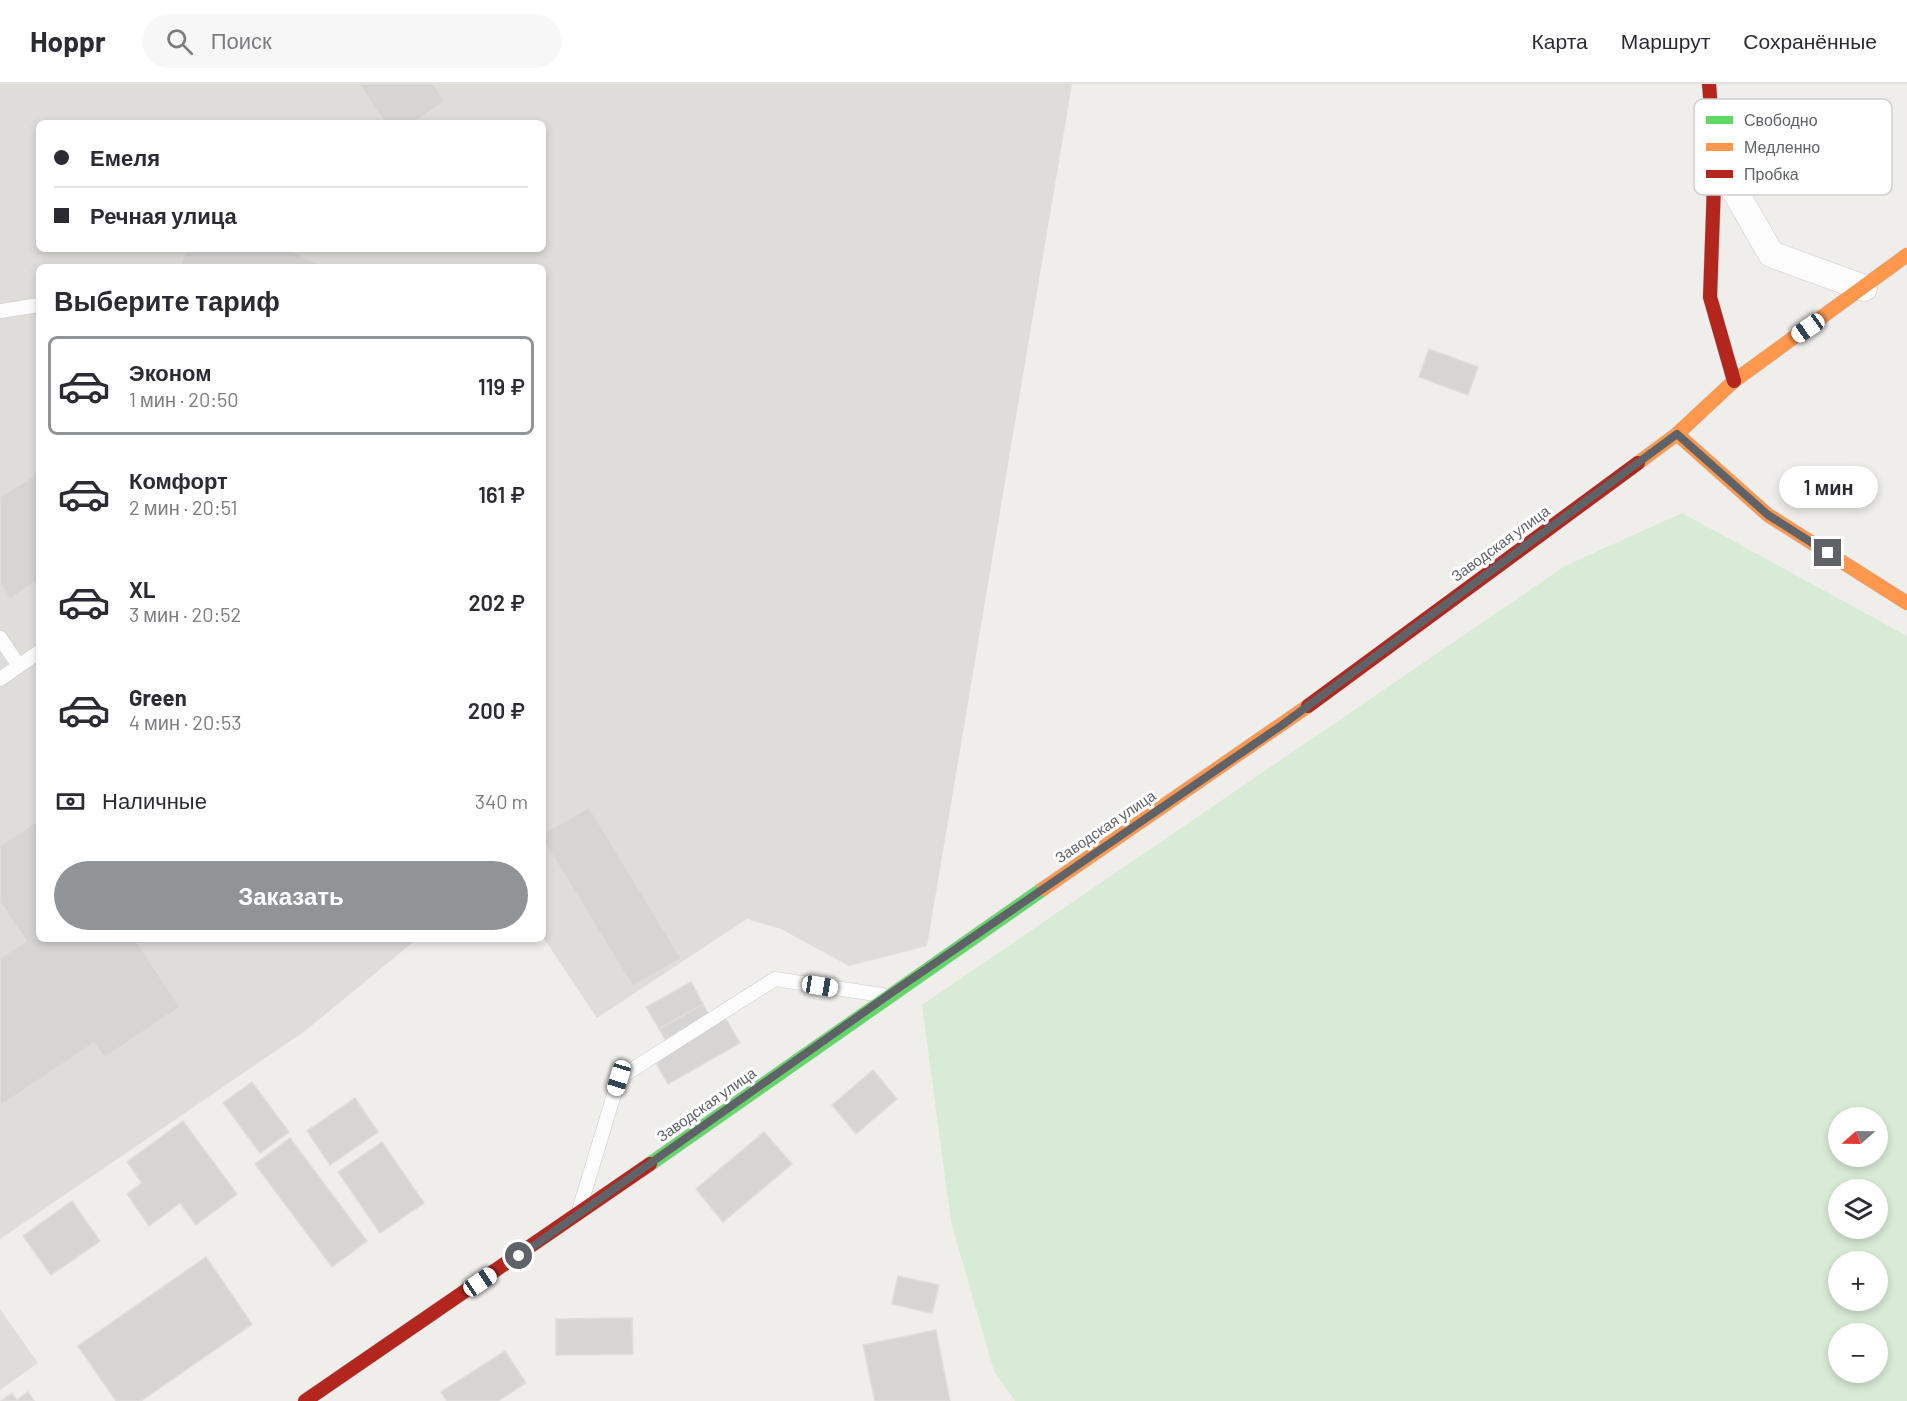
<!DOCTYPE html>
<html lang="ru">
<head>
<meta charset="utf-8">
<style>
  body { margin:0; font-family:Barlow,sans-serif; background:#f7f7f7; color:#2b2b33; height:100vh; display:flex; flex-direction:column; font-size:22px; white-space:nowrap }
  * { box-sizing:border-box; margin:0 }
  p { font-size:20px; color:#7c7c81 }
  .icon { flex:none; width:33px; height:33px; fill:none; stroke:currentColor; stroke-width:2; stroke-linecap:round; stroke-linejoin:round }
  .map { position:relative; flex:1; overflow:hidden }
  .panel { position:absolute; left:36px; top:180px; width:510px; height:678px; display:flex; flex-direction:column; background:#fff; border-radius:9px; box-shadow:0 3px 9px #0003 }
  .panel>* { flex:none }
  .top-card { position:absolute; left:36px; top:36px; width:510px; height:132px; border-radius:9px; box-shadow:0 3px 9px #0003; display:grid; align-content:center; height:132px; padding:0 18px; background:#fff }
  .needle { width:39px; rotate:250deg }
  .buttons { position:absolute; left:1828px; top:1023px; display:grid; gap:12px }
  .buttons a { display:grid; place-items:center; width:60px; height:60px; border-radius:50%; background:#fff; box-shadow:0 3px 9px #0003; font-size:30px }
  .end { position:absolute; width:27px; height:27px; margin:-14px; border:8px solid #5f6368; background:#fff; box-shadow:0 0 0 3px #fff }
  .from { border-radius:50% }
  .bubble { position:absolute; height:42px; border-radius:21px; background:#fff; box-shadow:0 3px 9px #0003; font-size:20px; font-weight:600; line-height:42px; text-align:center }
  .car { position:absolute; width:18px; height:36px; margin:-18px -9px; border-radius:8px; box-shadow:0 0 4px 2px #0007; background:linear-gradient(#fff 24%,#345 0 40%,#fff 0 76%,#345 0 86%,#fff 0) }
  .top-card b { display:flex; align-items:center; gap:21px; height:57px; font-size:22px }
  .top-card b+b { border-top:2px solid #e1e1e2 }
  .top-card i { width:15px; height:15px; background:#2b2b33 }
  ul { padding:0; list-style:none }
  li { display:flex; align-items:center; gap:18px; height:99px; margin:0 12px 9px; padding:0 6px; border:3px solid transparent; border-radius:9px }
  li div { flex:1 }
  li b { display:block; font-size:22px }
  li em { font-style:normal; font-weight:600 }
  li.current { border-color:#919496 }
  li>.icon { width:54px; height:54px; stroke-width:1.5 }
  h2 { padding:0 18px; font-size:27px; line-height:72px }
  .pay { display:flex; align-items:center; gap:15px; height:66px; padding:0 18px; font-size:22px }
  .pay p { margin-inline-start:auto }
  .cta { display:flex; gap:12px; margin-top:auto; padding:12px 18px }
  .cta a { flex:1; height:69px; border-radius:36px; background:#919496; color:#fff; font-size:24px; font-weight:600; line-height:69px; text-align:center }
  header { display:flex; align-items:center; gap:36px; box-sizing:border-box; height:84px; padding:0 30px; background:#fff; border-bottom:2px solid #e1e1e2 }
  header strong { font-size:28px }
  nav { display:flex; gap:33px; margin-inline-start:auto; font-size:21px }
  .search { width:420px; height:54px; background:#f7f7f7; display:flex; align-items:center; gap:15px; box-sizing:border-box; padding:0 21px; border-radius:33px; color:#7c7c81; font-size:22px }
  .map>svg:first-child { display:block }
  .industrial { fill:#dfddda; fill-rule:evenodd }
  .green { fill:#d8ebd6; fill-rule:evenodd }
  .building { fill:#d6d5d3; stroke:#deddd9; stroke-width:1.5 }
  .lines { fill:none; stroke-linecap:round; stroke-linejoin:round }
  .lane-casing { stroke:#cbcccc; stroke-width:15 }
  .street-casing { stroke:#cbcccc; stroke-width:27 }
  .fast-casing { stroke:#cacacb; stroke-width:15 }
  .slow-casing { stroke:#cacacb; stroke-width:15 }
  .jam-casing { stroke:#cacacb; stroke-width:15 }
  .lane { stroke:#fdfcfc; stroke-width:14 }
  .street { stroke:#fdfcfc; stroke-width:26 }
  .fast { stroke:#63d668; stroke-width:14 }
  .slow { stroke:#ff974d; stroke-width:14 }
  .jam { stroke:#b3261e; stroke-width:14 }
  .route { stroke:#5f6368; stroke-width:8 }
  .labels { text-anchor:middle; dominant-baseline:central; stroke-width:6; stroke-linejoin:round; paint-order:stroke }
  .street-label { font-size:15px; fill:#5f6368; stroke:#fff }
  .key { fill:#fff; stroke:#cfd0d2; stroke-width:1.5 }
  .key-label { font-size:16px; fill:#5f6368 }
</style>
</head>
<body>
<header>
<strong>Hoppr</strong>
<div class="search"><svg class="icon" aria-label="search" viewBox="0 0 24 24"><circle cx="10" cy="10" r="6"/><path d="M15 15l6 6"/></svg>Поиск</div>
<nav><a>Карта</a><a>Маршрут</a><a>Сохранённые</a></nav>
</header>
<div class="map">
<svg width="1907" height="1317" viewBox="0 0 1907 1317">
  <rect width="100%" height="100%" fill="#efeeea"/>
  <path class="industrial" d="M0,0H1072L927,862L849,882L781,845L747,835L597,934L543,853V183H39V855H417L305,947L0,1155ZM39,39H543V165H39Z
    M0,1225L38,1279L0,1306Z"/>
  <path class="green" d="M1682,429L1907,552V1317H1015L994,1287L951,1138L922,921L1565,482ZM1839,1034H1878V1072H1839ZM1839,1106H1878V1144H1839ZM1839,1178H1878V1216H1839ZM1839,1250H1878V1288H1839Z"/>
  <path class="building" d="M359,0H433L445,17L413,39H385Z
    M187,165H286L327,183H179Z
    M1429,265L1478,283L1468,311L1419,293Z
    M39,388V495L10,515L0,500V413Z
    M589,723L681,874L633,903L543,756V750Z
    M39,736V855H135L180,923L104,974L94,959L0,1022V874L26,857L0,818V762Z
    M691,898L703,920L659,945L646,923Z
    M703,920L712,936L723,930L740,959L668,1000L652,972L669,962L659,945Z
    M873,986L897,1015L856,1050L832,1021Z
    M252,998L289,1048L260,1069L223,1019Z
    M355,1014L378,1048L330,1081L307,1047Z
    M183,1037L237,1110L196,1141L180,1119L149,1142L127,1110L142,1099L127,1078Z
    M764,1048L792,1080L723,1138L696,1105Z
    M290,1054L367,1157L332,1183L255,1080Z
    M382,1058L424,1119L380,1149L338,1088Z
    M72,1117L100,1157L51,1191L23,1152Z
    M206,1173L252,1240L141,1317H116L78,1262Z
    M898,1192L939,1201L932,1229L892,1220Z
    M632,1234L633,1270L556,1271V1235Z
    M936,1246L950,1317H875L863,1261Z
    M505,1267L526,1299L498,1317H447L441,1308Z
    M28,1308L34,1317H1L12,1309L17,1316Z"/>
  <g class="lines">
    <g class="lane-casing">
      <path id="lane" d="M0,227L39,221
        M0,554L19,582
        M0,595L39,568
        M580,1123L619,994L775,895L882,911"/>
    </g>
    <g class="street-casing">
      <path id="street" d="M1715,72L1771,170L1864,204"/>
    </g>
    <g class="fast-casing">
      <path id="fast" d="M650,1080L1043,805"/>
    </g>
    <g class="slow-casing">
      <path id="slow" d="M1677,350L1768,431L1907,519
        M1638,379L1677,350L1734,297L1907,171
        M1043,805L1308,622"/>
    </g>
    <g class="jam-casing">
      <path id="jam" d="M1709,0L1715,72L1710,213L1734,297
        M1308,622L1638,379
        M305,1317L650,1080"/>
    </g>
    <use href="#lane" class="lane"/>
    <use href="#street" class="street"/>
    <use href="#fast" class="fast"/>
    <use href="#slow" class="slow"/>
    <use href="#jam" class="jam"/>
  </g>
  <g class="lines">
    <path class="route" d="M519,1172L887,912L1282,641L1677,350L1768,431L1828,469"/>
  </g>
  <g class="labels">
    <g class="street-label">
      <text transform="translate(1500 459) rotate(-36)">Заводская улица</text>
      <text transform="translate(1105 742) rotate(-34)">Заводская улица</text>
      <text transform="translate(706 1020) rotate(-35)">Заводская улица</text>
    </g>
  </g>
  <rect x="1694" y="15" width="198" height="96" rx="9" class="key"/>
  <rect x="1706" y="32" width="27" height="8" fill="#63d668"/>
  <rect x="1706" y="59" width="27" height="8" fill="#ff974d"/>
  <rect x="1706" y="86" width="27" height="8" fill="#b3261e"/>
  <g class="key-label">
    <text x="1744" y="42">Свободно</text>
    <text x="1744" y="69">Медленно</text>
    <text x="1744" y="96">Пробка</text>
  </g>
</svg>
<div class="buttons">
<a><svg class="needle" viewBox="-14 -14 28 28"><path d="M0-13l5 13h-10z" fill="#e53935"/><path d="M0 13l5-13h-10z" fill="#7c7c81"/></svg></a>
<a><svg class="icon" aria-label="layers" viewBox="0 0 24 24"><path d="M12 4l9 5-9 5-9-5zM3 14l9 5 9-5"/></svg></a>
<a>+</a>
<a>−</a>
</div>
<i class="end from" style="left:519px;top:1172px"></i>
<i class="end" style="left:1828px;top:469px"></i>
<div class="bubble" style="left:1779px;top:382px;width:99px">1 мин</div>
<i class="car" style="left:1808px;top:244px;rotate:235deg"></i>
<i class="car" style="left:820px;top:902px;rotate:99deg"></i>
<i class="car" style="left:619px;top:994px;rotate:197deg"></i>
<i class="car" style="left:480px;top:1198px;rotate:56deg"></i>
<div class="top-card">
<b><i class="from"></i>Емеля</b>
<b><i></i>Речная улица</b>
</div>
<section class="panel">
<h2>Выберите тариф</h2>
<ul>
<li class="current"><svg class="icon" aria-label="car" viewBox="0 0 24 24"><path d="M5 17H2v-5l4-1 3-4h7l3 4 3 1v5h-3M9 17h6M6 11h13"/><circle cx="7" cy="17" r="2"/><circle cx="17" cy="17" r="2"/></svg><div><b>Эконом</b><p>1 мин · 20:50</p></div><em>119 ₽</em></li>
<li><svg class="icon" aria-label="car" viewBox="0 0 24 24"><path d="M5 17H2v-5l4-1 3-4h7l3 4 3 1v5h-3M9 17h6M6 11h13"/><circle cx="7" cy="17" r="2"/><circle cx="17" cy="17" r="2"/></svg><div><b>Комфорт</b><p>2 мин · 20:51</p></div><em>161 ₽</em></li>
<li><svg class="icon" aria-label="car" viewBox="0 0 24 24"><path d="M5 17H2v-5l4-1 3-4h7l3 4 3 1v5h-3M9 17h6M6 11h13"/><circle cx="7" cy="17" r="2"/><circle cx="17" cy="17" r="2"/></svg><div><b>XL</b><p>3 мин · 20:52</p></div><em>202 ₽</em></li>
<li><svg class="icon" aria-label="car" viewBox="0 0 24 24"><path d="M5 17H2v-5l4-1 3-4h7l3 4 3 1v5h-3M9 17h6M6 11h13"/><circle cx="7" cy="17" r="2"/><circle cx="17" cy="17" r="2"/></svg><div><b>Green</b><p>4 мин · 20:53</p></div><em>200 ₽</em></li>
</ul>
<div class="pay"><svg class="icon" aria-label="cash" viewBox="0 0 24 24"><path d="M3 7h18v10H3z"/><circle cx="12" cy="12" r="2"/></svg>Наличные<p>340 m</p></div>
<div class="cta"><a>Заказать</a></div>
</section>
</div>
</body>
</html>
